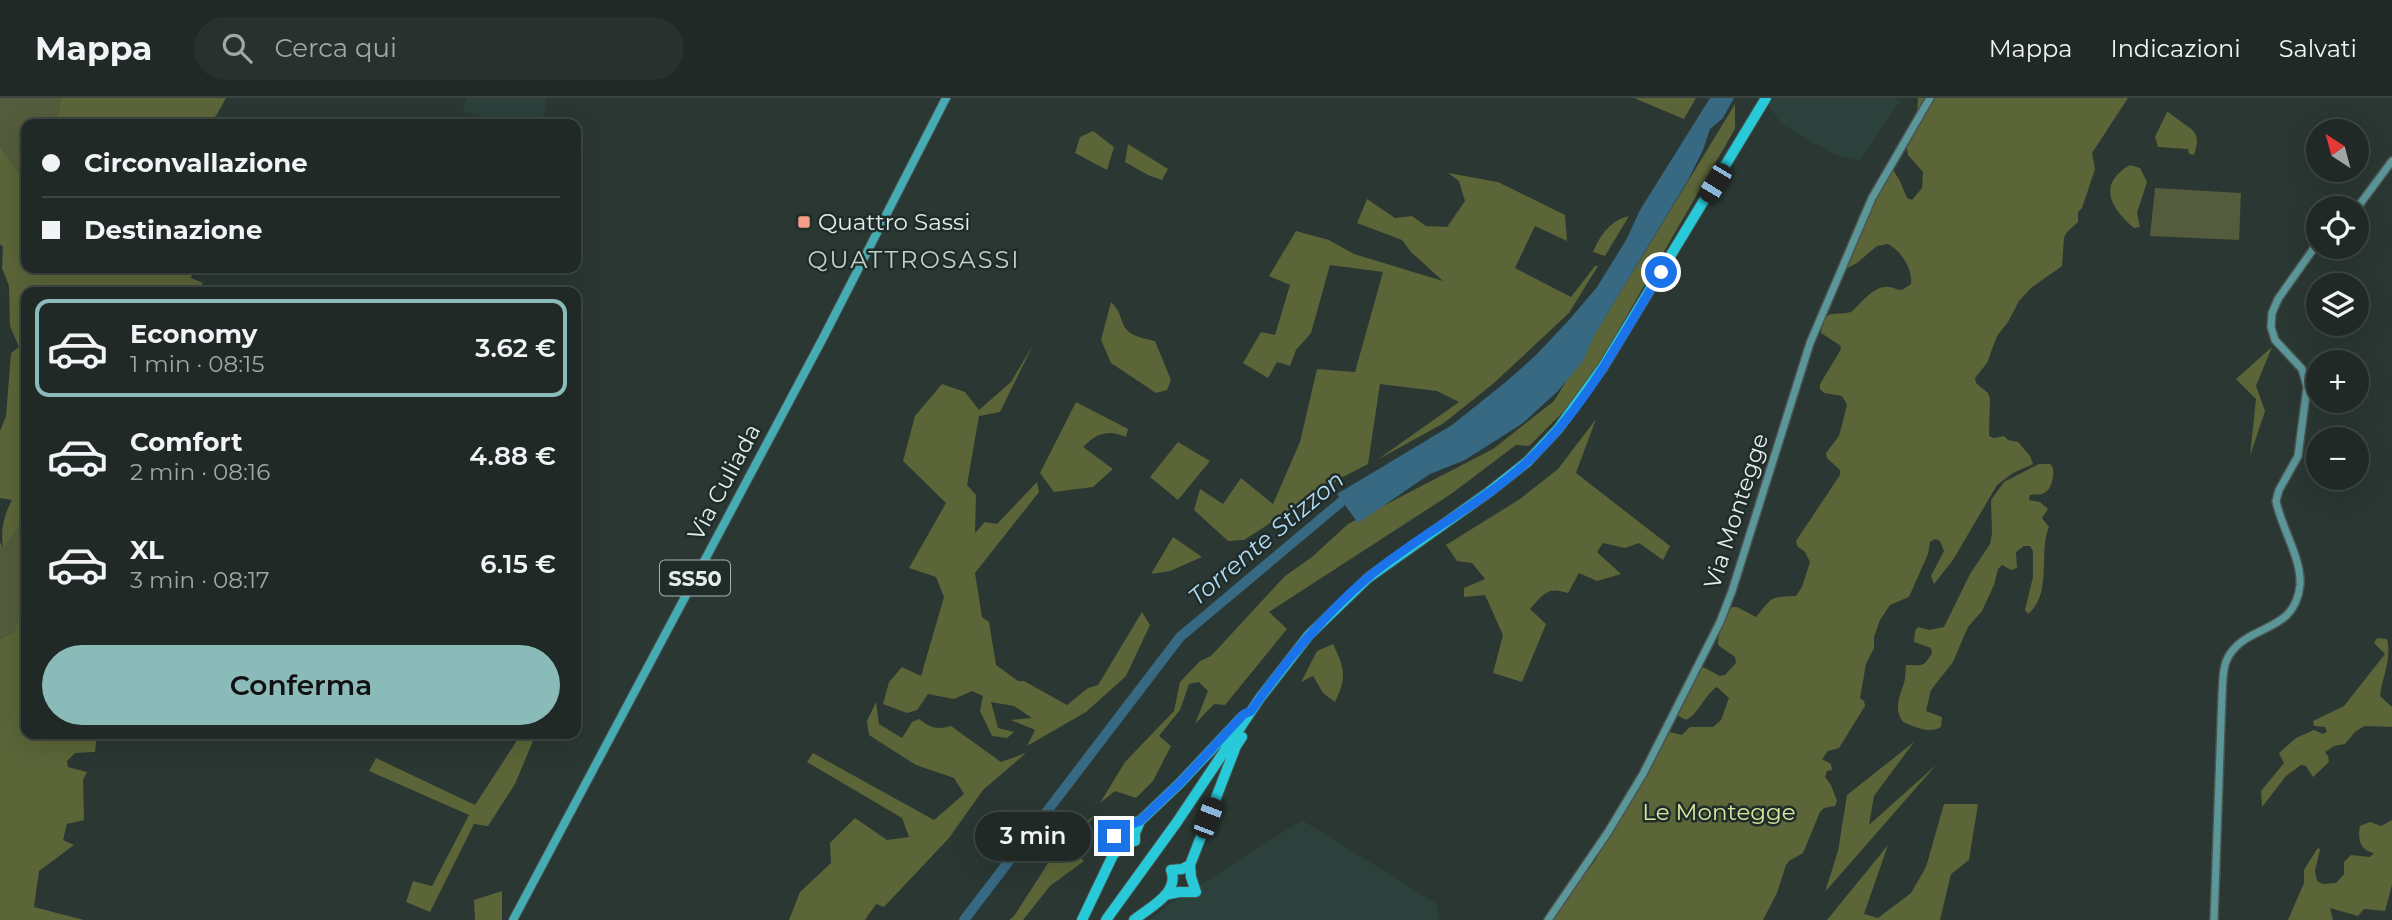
<!DOCTYPE html>
<html lang="it">
<head>
<meta charset="utf-8">
<style>
  body { margin:0; font-family:Montserrat,sans-serif; background:#28312e; color:#f1f3f6; height:100vh; display:flex; flex-direction:column; font-size:26px; white-space:nowrap }
  * { box-sizing:border-box; margin:0 }
  p { font-size:23px; color:#a2a6a7 }
  .icon { flex:none; width:38px; height:38px; fill:none; stroke:currentColor; stroke-width:2; stroke-linecap:round; stroke-linejoin:round }
  .map { position:relative; flex:1; overflow:hidden }
  .sheet { position:absolute; left:21px; top:189px; width:560px; height:452px; display:flex; flex-direction:column; background:#202926; border-radius:14px; box-shadow:0 7px 28px #0002,0 0 0 2px #3d4543 }
  .sheet>* { flex:none }
  .guide { position:absolute; left:21px; top:21px; width:560px; height:154px; border-radius:14px; box-shadow:0 7px 28px #0002,0 0 0 2px #3d4543; display:grid; align-content:center; height:154px; padding:0 21px; background:#202926 }
  .needle { width:46px; rotate:324deg }
  .tools { position:absolute; left:2306px; top:21px; display:grid; gap:14px }
  .tools a { display:grid; place-items:center; width:63px; height:63px; border-radius:50%; background:#202926; box-shadow:0 7px 28px #0002,0 0 0 2px #3d4543; font-size:35px }
  .end { position:absolute; width:32px; height:32px; margin:-16px; border:9px solid #1a73e8; background:#fff; box-shadow:0 0 0 4px #fff }
  .from { border-radius:50% }
  .bubble { position:absolute; height:49px; border-radius:24px; background:#202926; box-shadow:0 7px 28px #0002,0 0 0 2px #3d4543; font-size:23px; font-weight:600; line-height:49px; text-align:center }
  .car { position:absolute; width:21px; height:42px; margin:-21px -10px; border-radius:9px; box-shadow:0 0 5px 2px #0007; background:linear-gradient(#222 24%,#8ab4d8 0 40%,#222 0 76%,#8ab4d8 0 86%,#222 0) }
  .guide b { display:flex; align-items:center; gap:24px; height:66px; font-size:26px }
  .guide b+b { border-top:2px solid #3d4543 }
  .guide i { width:18px; height:18px; background:#f1f3f6 }
  ul { padding:12px 0 0; list-style:none }
  li { display:flex; align-items:center; gap:21px; height:98px; margin:0 14px 10px; padding:0 7px; border:4px solid transparent; border-radius:14px }
  li div { flex:1 }
  li b { display:block; font-size:26px }
  li em { font-style:normal; font-weight:600 }
  li.selected { border-color:#8bbbb9 }
  li>.icon { width:63px; height:63px; stroke-width:1.5 }
  .button { display:flex; gap:14px; margin-top:auto; padding:14px 21px }
  .button a { flex:1; height:80px; border-radius:42px; background:#8bbbb9; color:#111; font-size:28px; font-weight:600; line-height:80px; text-align:center }
  header { display:flex; align-items:center; gap:42px; box-sizing:border-box; height:98px; padding:0 35px; background:#202926; border-bottom:2px solid #3d4543 }
  header strong { font-size:33px }
  nav { display:flex; gap:38px; margin-inline-start:auto; font-size:24px }
  .search { width:490px; height:63px; background:#28312e; display:flex; align-items:center; gap:18px; box-sizing:border-box; padding:0 24px; border-radius:38px; color:#a2a6a7; font-size:26px }
  .map>svg:first-child { display:block }
  .built { fill:#2c413b }
  .green { fill:#545c3d }
  .forest { fill:#5b6538 }
  .water { fill:#386983 }
  .lines { fill:none; stroke-linecap:round; stroke-linejoin:round }
  .river { stroke:#386983; stroke-width:10 }
  .secondary-casing { stroke:#495451; stroke-width:10 }
  .primary-casing { stroke:#495451; stroke-width:10 }
  .highway-casing { stroke:#495451; stroke-width:12 }
  .secondary { stroke:#5b9698; stroke-width:7 }
  .primary { stroke:#45acb4; stroke-width:8 }
  .highway { stroke:#28cad9; stroke-width:10 }
  .route { stroke:#1a73e8; stroke-width:9 }
  .poi-dot { fill:#f49e88; stroke:#202c29; stroke-width:2.5 }
  .labels { text-anchor:middle; dominant-baseline:central; stroke-width:5; stroke-linejoin:round; paint-order:stroke }
  .shield { fill:#202c29; stroke:#aab3b0; stroke-width:2 }
  .shield-label { font-size:21px; font-weight:bold; fill:#e5edea }
  .poi-label { font-size:23px; fill:#e5edea; stroke:#202c29; text-anchor:start }
  .street-label { font-size:23px; fill:#e5edea; stroke:#202c29 }
  .park-label { font-size:23px; fill:#d5e89e; stroke:#202c29 }
  .neighbourhood-label { font-size:24px; letter-spacing:2px; fill:#bfcfca; stroke:#202c29 }
  .water-label { font-size:24px; font-style:italic; fill:#b0dcf6; stroke:#202c29 }
</style>
</head>
<body>
<header>
<strong>Mappa</strong>
<div class="search"><svg class="icon" aria-label="search" viewBox="0 0 24 24"><circle cx="10" cy="10" r="6"/><path d="M15 15l6 6"/></svg>Cerca qui</div>
<nav><a>Mappa</a><a>Indicazioni</a><a>Salvati</a></nav>
</header>
<div class="map">
<svg width="2392" height="822" viewBox="0 0 2392 822">
  <rect width="100%" height="100%" fill="#2a3733"/>
  <path class="built" d="M467,0H547L542,25L506,26L462,13Z
    M1773,0H1893L1902,5L1897,6L1860,63L1835,57L1781,26L1769,7Z
    M1302,722L1437,806L1439,822H1150L1167,808Z"/>
  <path class="green" d="M0,0H61L55,26H26V84L0,48Z
    M2155,90L2241,95L2239,142L2150,138Z
    M26,425V495L14,534L0,541V444L3,449L20,428Z"/>
  <path class="forest" d="M61,0H226L216,18L211,21L210,26H55Z
    M1634,0H1696L1684,21Z
    M1918,0H2128L2092,55L2095,71L2082,110L2078,114V124L2066,135L2064,140L2062,168L2031,190L2019,203L2008,224L1997,238L1987,265L1975,280L1976,285L1988,295L1990,301L1989,338L1994,340L2004,338L2008,342L2018,344L2030,358L2033,366L2013,375L1997,387L1953,462L1934,486L1931,478L1944,453L1940,443L1935,441L1930,444L1928,456L1909,499L1890,507L1880,522L1874,539V550L1866,566L1860,600L1864,603L1865,608L1839,650L1828,653L1822,661L1831,666L1832,672L1827,673L1825,679L1831,687L1837,703L1835,708L1824,710L1820,714L1803,755L1789,763L1786,767L1777,795L1763,822H1548L1595,763L1666,633L1682,637L1690,629H1713L1721,622L1729,600L1717,589C1704,597 1699,616 1686,622L1675,616L1701,568L1720,578L1725,577L1736,565L1735,559L1718,547C1717,539 1726,516 1732,509H1737L1756,519C1773,499 1768,499 1796,498L1802,489L1810,464L1805,454L1797,448L1796,443L1840,377V372L1827,360L1826,355L1839,338L1847,307L1842,298L1824,295L1820,291V286L1840,253L1841,248L1821,235C1826,208 1832,219 1851,214C1861,206 1871,190 1885,189C1890,188 1897,192 1902,192L1911,186C1913,171 1901,153 1888,146L1877,148L1857,165L1842,173L1890,67L1900,83L1907,100L1912,102L1922,90L1923,74L1908,57L1905,40L1917,18Z
    M1735,6V31L1597,269L1568,309L1529,348L1516,347L1451,396L1269,514L1287,531L1225,607L1214,606L1195,626L1208,593L1199,584L1189,586L1180,612L1159,638L1171,648L1153,683L1136,700L1115,693L1100,705L1125,664L1174,613L1180,584L1200,563L1211,558L1285,478L1312,459L1348,426L1493,351L1554,303Z
    M2167,14C2171,15 2173,18 2176,20C2193,33 2202,33 2194,57L2189,56L2188,51L2158,49L2155,39Z
    M1093,33L1114,49L1107,72L1075,55L1080,39Z
    M1128,46L1168,71L1162,82L1148,77L1125,64Z
    M0,48L26,84V170H193L191,180L203,185L197,194H26V425L20,428L3,450C0,432 4,417 12,402L0,400V333L6,318L11,255L19,249L10,228L9,188L2,170L3,149L0,146Z
    M2130,67L2140,70L2147,84L2137,115L2140,129L2134,130C2110,110 2097,86 2130,67Z
    M1448,75L1498,84L1565,117L1567,143L1535,128L1515,170L1571,199L1595,168H1598L1569,215L1494,285L1444,325L1377,362L1459,304L1437,293L1380,286L1368,366L1341,380L1244,442L1228,443L1194,412L1200,391L1223,406L1241,380L1273,406L1300,344L1317,271L1355,274L1383,174L1330,167L1311,235L1296,252L1290,268L1277,264L1268,280L1243,265L1261,234L1275,237L1290,187L1269,178L1296,133L1329,142L1354,156L1443,183L1411,154L1402,142L1357,125L1367,101L1395,120L1412,118L1426,128L1447,129L1465,103L1459,83Z
    M1629,118L1605,158L1593,154C1600,137 1611,122 1629,118Z
    M1111,204C1118,211 1119,214 1122,223C1126,238 1142,240 1155,243L1171,282L1167,292L1156,295L1111,265L1101,242Z
    M1033,247L1000,314L979,318L967,387L976,397L975,435L985,424L997,426L1037,384L1039,394L975,475L982,519L989,524L996,567L1018,583H1024L1067,607L1088,590L1098,587L1142,514L1150,527L1126,578L1086,614L1027,648L1035,632L1011,622L1032,620L1014,608L991,604L998,630L1014,634L1007,640L992,638L980,613L983,598L972,593L954,601L928,596L917,612L907,615L883,606L889,584L902,569L921,578L944,499L936,479L909,470L946,405L903,363L915,318L942,286L965,294L979,312L1011,284Z
    M2272,249L2256,288L2265,313L2250,358L2256,301L2236,281Z
    M1076,304L1128,331L1126,339C1108,331 1097,335 1083,349L1113,371L1093,389L1054,394L1040,375Z
    M1596,321L1576,375L1670,448L1663,462L1639,445L1625,450L1603,445L1597,454L1621,476L1597,483L1579,475L1568,495C1548,488 1543,496 1530,511L1546,526L1522,584L1493,575L1503,537L1485,497L1464,499V490L1485,481L1472,465L1457,463L1446,447L1520,401L1558,371Z
    M1178,344L1210,363L1178,402L1150,379Z
    M2039,366H2050L2053,370C2054,379 2052,393 2042,396C2038,397 2034,396 2030,397L2029,402L2040,404L2048,411L2042,420L2049,429C2038,454 2053,496 2028,516L2025,512L2033,479V453L2030,448H2024L2016,454L2017,470L2011,472L2002,467L1998,471L1994,487L1982,513L1968,529L1953,564L1931,592L1926,613L1942,619L1941,629C1930,636 1914,629 1903,624C1893,611 1900,598 1904,585C1906,579 1905,573 1906,567C1923,567 1923,570 1932,555L1931,550L1914,544L1915,533L1918,529L1929,532L1944,529L1970,476L1990,446L1992,435L1991,402L2004,384Z
    M1173,439L1202,459L1170,473L1151,476Z
    M26,495V635H97L95,654L75,655L67,663L68,669L87,674L83,682L84,722L67,726L63,742L74,747L39,773L34,809L84,822H0V541L14,534Z
    M2377,540L2387,541C2392,561 2382,580 2380,598L2392,609V629L2364,628L2355,634L2345,646L2334,648L2325,654L2328,658L2329,664L2313,679L2306,668L2301,667L2286,678L2262,709L2261,693L2284,665L2279,655L2296,640L2314,632L2323,636L2327,634L2325,629L2314,628L2313,623L2344,608L2385,556L2374,545Z
    M1333,546C1345,571 1347,579 1335,604L1323,595L1313,578L1301,584L1317,553Z
    M876,604L879,626L902,640L912,624L919,621C931,630 936,632 951,628L1001,664L1026,655L983,692L949,740L884,809L876,806L865,822H789L800,794L831,765L830,745L855,720L887,742L909,739L902,720L807,664L813,655L934,722L964,696L954,680L916,667L869,637L867,623Z
    M518,641L533,643L515,686L488,728L474,726L430,814L406,804L413,783L432,788L469,717L369,673L376,660L475,707Z
    M1914,644L1874,698L1869,727L1936,667L1825,794L1838,753L1847,697Z
    M1944,706H1978L1969,762L1951,776L1940,822H1827L1888,747L1864,816L1878,820L1911,795L1926,769Z
    M1095,717L1069,750L1084,763L1050,788L1023,822H1009L1014,818L1063,742Z
    M2392,722V787L2385,813L2364,811L2358,818L2330,810L2333,822H2288L2304,785V772L2317,751L2319,750L2320,752L2315,773L2317,783L2323,786L2336,785L2344,776V764L2351,757L2370,759L2374,755C2361,753 2357,742 2360,728L2370,724L2381,728Z
    M502,793V822H475L474,802Z"/>
  <path class="water" d="M1710,0H1734L1723,20L1710,31L1703,52L1688,82L1595,236L1583,263L1557,294L1523,325L1465,362L1430,376L1358,425L1337,396L1452,327L1507,283L1536,257L1569,222L1597,189L1626,142L1640,112Z"/>
  <g class="lines">
    <path class="river" d="M964,822L1180,539L1353,394"/>
    <g class="secondary-casing">
      <path id="secondary" d="M2357,110L2392,63
        M1548,822L1608,734L1643,676L1720,524L1732,493L1810,245L1872,100L1930,0
        M2214,822L2222,598C2223,584 2222,567 2230,556C2251,525 2295,535 2300,487C2302,461 2281,429 2276,403L2279,392L2298,358L2307,289L2302,271L2275,242L2271,229L2272,215L2278,201L2319,143"/>
    </g>
    <g class="primary-casing">
      <path id="primary" d="M513,822L823,240L946,0"/>
    </g>
    <g class="highway-casing">
      <path id="highway" d="M1113,757L1124,746L1135,743V735L1140,723L1180,685L1242,619
        M1165,797L1179,794H1196L1191,779L1190,767L1236,648L1242,639
        M1082,822L1113,757L1114,738L1118,731L1140,723
        M1106,822L1177,724L1260,600L1309,537L1368,480L1489,394L1527,364L1558,331L1603,269L1766,0
        M1134,822C1150,809 1180,795 1171,772L1182,771L1190,767"/>
    </g>
    <use href="#secondary" class="secondary"/>
    <use href="#primary" class="primary"/>
    <use href="#highway" class="highway"/>
  </g>
  <g class="lines">
    <path class="route" d="M1114,738L1118,731L1140,723L1180,685L1244,616L1251,613C1284,565 1322,519 1366,481C1417,438 1477,409 1526,365C1584,312 1621,240 1661,174"/>
  </g>
  <rect class="poi-dot" x="797" y="117" width="14" height="14" rx="3.5"/>
  <g class="labels">
    <rect class="shield" x="660" y="462.5" width="70" height="35" rx="5"/>
    <g class="shield-label">
      <text x="695" y="480">SS50</text>
    </g>
    <g class="poi-label">
      <text x="818" y="124">Quattro Sassi</text>
    </g>
    <g class="street-label">
      <text transform="translate(724 384) rotate(-62)">Via Culiada</text>
      <text transform="translate(1736 413) rotate(-72)">Via Montegge</text>
    </g>
    <g class="park-label">
      <text x="1719" y="714">Le Montegge</text>
    </g>
    <g class="neighbourhood-label">
      <text x="914" y="161">QUATTROSASSI</text>
    </g>
    <g class="water-label">
      <text transform="translate(1266 440) rotate(-40)">Torrente Stizzon</text>
    </g>
  </g>
</svg>
<div class="tools">
<a><svg class="needle" viewBox="-14 -14 28 28"><path d="M0-13l5 13h-10z" fill="#e53935"/><path d="M0 13l5-13h-10z" fill="#a2a6a7"/></svg></a>
<a><svg class="icon" aria-label="locate" viewBox="0 0 24 24"><circle cx="12" cy="12" r="6"/><path d="M12 2v4M12 18v4M2 12h4M18 12h4"/></svg></a>
<a><svg class="icon" aria-label="layers" viewBox="0 0 24 24"><path d="M12 4l9 5-9 5-9-5zM3 14l9 5 9-5"/></svg></a>
<a>+</a>
<a>−</a>
</div>
<i class="end from" style="left:1661px;top:174px"></i>
<i class="end" style="left:1114px;top:738px"></i>
<div class="bubble" style="left:975px;top:714px;width:116px">3 min</div>
<i class="car" style="left:1715px;top:85px;rotate:211deg"></i>
<i class="car" style="left:1208px;top:720px;rotate:21deg"></i>
<div class="guide">
<b><i class="from"></i>Circonvallazione</b>
<b><i></i>Destinazione</b>
</div>
<section class="sheet">
<ul>
<li class="selected"><svg class="icon" aria-label="car" viewBox="0 0 24 24"><path d="M5 17H2v-5l4-1 3-4h7l3 4 3 1v5h-3M9 17h6M6 11h13"/><circle cx="7" cy="17" r="2"/><circle cx="17" cy="17" r="2"/></svg><div><b>Economy</b><p>1 min · 08:15</p></div><em>3.62 €</em></li>
<li><svg class="icon" aria-label="car" viewBox="0 0 24 24"><path d="M5 17H2v-5l4-1 3-4h7l3 4 3 1v5h-3M9 17h6M6 11h13"/><circle cx="7" cy="17" r="2"/><circle cx="17" cy="17" r="2"/></svg><div><b>Comfort</b><p>2 min · 08:16</p></div><em>4.88 €</em></li>
<li><svg class="icon" aria-label="car" viewBox="0 0 24 24"><path d="M5 17H2v-5l4-1 3-4h7l3 4 3 1v5h-3M9 17h6M6 11h13"/><circle cx="7" cy="17" r="2"/><circle cx="17" cy="17" r="2"/></svg><div><b>XL</b><p>3 min · 08:17</p></div><em>6.15 €</em></li>
</ul>
<div class="button"><a>Conferma</a></div>
</section>
</div>
</body>
</html>
